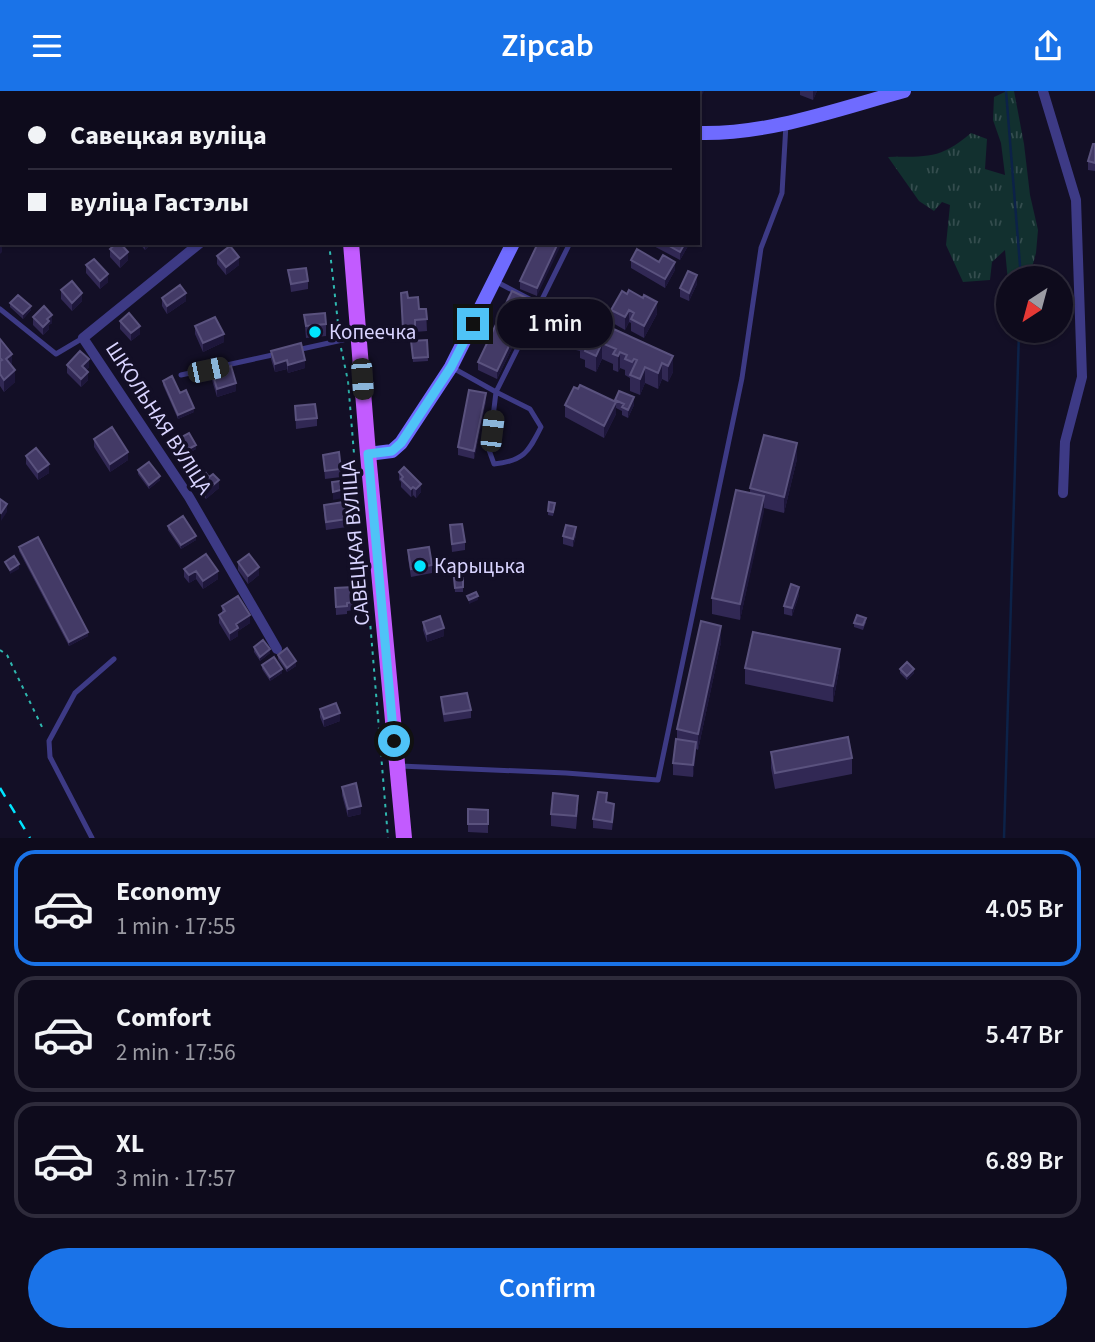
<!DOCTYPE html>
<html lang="en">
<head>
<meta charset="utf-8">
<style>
  body { margin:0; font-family:"Source Sans 3",sans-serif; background:#1c1929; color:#f1f3f6; height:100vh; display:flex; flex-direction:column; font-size:26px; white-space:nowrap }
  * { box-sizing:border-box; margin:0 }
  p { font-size:23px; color:#9b9ba3 }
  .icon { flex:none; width:38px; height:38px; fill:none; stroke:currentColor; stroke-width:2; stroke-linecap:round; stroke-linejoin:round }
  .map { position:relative; height:747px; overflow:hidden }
  .details { display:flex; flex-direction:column; background:#0e0b1c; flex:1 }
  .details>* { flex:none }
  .hud { position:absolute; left:0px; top:0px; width:700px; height:154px; box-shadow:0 2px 5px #0004,0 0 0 2px #2e2b3b; display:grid; align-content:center; height:154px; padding:0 28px; background:#0e0b1c }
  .needle { width:46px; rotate:216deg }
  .tools { position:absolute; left:996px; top:175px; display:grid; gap:14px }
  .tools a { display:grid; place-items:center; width:77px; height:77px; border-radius:50%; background:#0e0b1c; box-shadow:0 2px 5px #0004,0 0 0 2px #2e2b3b; font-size:35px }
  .end { position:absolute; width:32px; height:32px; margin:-16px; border:9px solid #4fc3f7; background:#111; box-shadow:0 0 0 4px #111 }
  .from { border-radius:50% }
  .bubble { position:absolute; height:49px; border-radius:24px; background:#0e0b1c; box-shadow:0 2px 5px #0004,0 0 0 2px #2e2b3b; font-size:23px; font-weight:600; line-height:49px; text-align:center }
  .car { position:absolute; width:21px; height:42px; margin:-21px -10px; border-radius:9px; box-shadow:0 0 5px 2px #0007; background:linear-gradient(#222 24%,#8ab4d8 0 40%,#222 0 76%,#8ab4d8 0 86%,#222 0) }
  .hud b { display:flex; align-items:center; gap:24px; height:66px; font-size:26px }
  .hud b+b { border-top:2px solid #2e2b3b }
  .hud i { width:18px; height:18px; background:#f1f3f6 }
  ul { padding:12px 0 0; list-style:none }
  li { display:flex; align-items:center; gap:21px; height:116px; margin:0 14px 10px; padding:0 14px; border:4px solid #2e2b3b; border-radius:21px }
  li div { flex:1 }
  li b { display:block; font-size:26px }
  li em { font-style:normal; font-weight:600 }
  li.active { border-color:#1a73e8 }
  li>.icon { width:63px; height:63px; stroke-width:1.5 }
  .cta { display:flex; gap:14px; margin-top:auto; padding:14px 28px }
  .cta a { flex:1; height:80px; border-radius:42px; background:#1a73e8; color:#fff; font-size:28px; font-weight:600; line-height:80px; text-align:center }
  header { display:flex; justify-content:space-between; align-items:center; height:91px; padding:0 28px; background:#1a73e8; color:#fff; font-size:32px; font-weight:600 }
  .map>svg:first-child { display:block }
  .grass { fill:url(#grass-tufts) }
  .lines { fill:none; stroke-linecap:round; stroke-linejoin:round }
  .stream { stroke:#0c2248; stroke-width:2.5 }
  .path { stroke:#2fb8b0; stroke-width:2; stroke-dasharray:3.5 5; stroke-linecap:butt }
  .lane { stroke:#3d3a85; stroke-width:5 }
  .street { stroke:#3d3a85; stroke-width:10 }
  .secondary { stroke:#6f6bff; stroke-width:14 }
  .primary { stroke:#c25bff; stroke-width:16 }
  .rail { stroke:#00e5ff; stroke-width:2.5; stroke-dasharray:10 9; stroke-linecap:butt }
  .wall { fill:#312854 }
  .shaded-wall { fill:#1d163a }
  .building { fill:#433a66; stroke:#5a527e; stroke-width:2 }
  .route { stroke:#4fc3f7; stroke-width:9 }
  .poi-dot { fill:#00e5ff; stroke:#130f26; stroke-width:2.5 }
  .labels { text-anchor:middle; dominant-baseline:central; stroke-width:7; stroke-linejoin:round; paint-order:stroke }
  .poi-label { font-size:21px; fill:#d9d4ff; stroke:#130f26; text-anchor:start }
  .street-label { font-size:21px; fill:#d9d4ff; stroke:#130f26 }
</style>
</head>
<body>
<header><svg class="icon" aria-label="menu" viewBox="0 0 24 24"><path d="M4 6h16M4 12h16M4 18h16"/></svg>Zipcab<svg class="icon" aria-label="share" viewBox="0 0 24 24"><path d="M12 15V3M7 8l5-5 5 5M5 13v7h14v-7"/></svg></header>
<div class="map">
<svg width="1095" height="747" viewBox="0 0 1095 747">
  <defs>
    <pattern id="grass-tufts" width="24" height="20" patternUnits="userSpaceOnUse" patternTransform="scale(1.75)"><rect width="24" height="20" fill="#12302f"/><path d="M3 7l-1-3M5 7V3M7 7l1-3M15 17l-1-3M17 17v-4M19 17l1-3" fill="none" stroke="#344d4e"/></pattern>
  </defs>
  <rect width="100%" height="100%" fill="#130f26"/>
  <path class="grass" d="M1007,0H1014L1024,53L1030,104L1038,139L1036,162L1029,187H1008V190L1005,159L992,171L990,189L963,191L946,154L950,114L942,111L934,120L919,110L888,66C928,65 939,69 971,42L987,48L985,78L1005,84L1001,52L993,29L994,6Z"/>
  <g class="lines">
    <path class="stream" d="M1006,0L1021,187
      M1004,747L1019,240"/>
    <path class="path" d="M312,0V2
      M329,152L339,241
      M341,257L348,290L356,387
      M369,518L388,747
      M0,559L7,564L44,640"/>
    <path class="lane" d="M495,190L541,214
      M0,218L56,263L83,247
      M297,259L356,246
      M453,277L496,301L489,359L494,373C523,370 528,362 541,336L530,318L496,301L570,152
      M181,284L277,263
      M400,675L566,682L658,689L742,287L761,157L782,102L786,33
      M92,747L50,666L49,650L75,602L114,568"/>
    <path class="street" d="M1043,0L1076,109L1082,286L1065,351L1063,402
      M40,2L42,0
      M0,31L2,30
      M200,152L83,247L189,406L277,558"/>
    <path class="secondary" d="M581,2H584
      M698,42C768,44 838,18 904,0
      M368,363L392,360L401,352L451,276L513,152"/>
    <path class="primary" d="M335,0V2
      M351,152L368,363L404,747"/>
    <path class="rail" d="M0,697L30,747"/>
  </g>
  <path class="wall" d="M658,0H704L698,2H661Z
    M800,0H817L813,9L800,4Z
    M1095,53V80L1088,79V70Z
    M139,152H152L145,159Z
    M538,152L537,205L520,198V190Z
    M648,152H688V155L680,169Z
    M110,158L128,169L120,177L110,166Z
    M217,165L239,174L226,184L217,173Z
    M631,169L659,171L675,179L665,197L631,177Z
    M86,174L108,191L100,198L86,182Z
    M288,179L308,190V198L291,201Z
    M697,193L689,210L680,206V197Z
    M61,199L82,210L72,220L61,208Z
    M622,200L657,223L644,247L631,240V232L629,231L625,239L611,231V219Z
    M401,202L419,218H426L427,240L415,241V249L403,250Z
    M162,207L186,210L167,223L162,215Z
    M10,212L31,219L23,228L10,216Z
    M531,218L497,288L478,279V271Z
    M304,224L326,233V245L306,247Z
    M33,226L52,232L49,234V238L43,244L33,234Z
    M120,230L140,243L131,250L120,238Z
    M195,235L224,251L203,261L195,243Z
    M576,243L673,265V281L668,291L662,288L658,298L645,292L640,304L630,300V287L625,284V279L620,277L618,281L613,279V273L602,268L596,281L585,276V269L580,267V260L576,259Z
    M0,248L12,275L15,291L4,301L0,295Z
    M427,249L428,270L413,271L411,250Z
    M271,260L305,277L288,282L287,278L275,281L271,268Z
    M67,274L89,276L86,279L88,289L81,296L67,282Z
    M212,281L236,300L217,306L212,289Z
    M163,290L180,302L194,321L178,328L163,294Z
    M615,309L634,314L628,327L622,324V320L616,317V323L604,347L565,326V314L615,311Z
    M486,310L474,368L458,364V356Z
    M295,315L317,327V335L296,338Z
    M94,348L128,369L110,381L94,356Z
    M178,348L196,358L185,364L178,353Z
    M323,364L341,378V386L325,388Z
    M26,365L49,382L38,389L26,373Z
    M797,368L784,422L764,417L740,529L712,523V507L750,402V397Z
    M138,379L160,389L149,398L138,383Z
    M399,381L421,401L416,407L413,404L411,406L401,396V391L399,389Z
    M209,386L219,397L206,408L197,398V390Z
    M324,414L347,428V436L326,439L324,422Z
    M555,416L553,425L548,424V420Z
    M450,434L465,451V459L452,461Z
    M168,435L196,449L181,458L168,439Z
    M576,444L573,456L563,453V445Z
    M19,456L88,545L69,555L19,460Z
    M408,459L432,474V482L411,486L408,467Z
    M238,471L259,484L248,493L238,479Z
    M184,478L218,480V488L203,498L196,488L189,492L184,486Z
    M454,487H463V501H455Z
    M353,496L354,519L347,520V523L336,524L335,497Z
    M799,504L792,525L784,523V515Z
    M222,515L250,532L238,540V545L230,550L219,532V524L222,522Z
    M423,531L444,545L427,551L423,539Z
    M866,531L863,539L854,536V532Z
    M721,551L698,659L696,658L693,686L673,684V672L677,648V638Z
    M254,556L270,562L260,570L254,561Z
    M278,564L296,575L287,581L278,568Z
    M262,574L282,582L270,590L262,578Z
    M840,574L833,611L745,593V577Z
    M900,578L914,582L907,589L900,582Z
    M441,606L471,619V627L444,631L441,614Z
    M320,618L340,630L324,636L320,626Z
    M771,661L852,667V683L775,698L771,677Z
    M342,696L361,723L348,726L342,704Z
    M607,712L614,721L612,739L593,737V728Z
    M578,717L576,738L551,735V723Z
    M468,718L488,719V742L468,741Z"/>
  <path class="shaded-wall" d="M85,0H97L95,2H85Z
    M700,0H704L698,12V4Z
    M813,0H817L813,9Z
    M145,152H152L145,159Z
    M558,152H562L537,205V197Z
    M685,152H688V155L680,169V161Z
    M2,153V161L0,163V154Z
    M128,161V169L120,177V168Z
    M239,166V174L226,184V176Z
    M675,171V179L665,197V188Z
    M108,183V191L100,198V190Z
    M697,184V193L689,210V202Z
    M82,202V210L72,220V212Z
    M186,202V210L167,223V215Z
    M531,209V218L497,288V280Z
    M657,211V223L644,247V235Z
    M31,215V219L23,228V223Z
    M629,219V231L625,239V226Z
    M52,224V232L49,234V238L43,244V236L47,228Z
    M140,235V243L131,250V242Z
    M224,243V251L203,261V252Z
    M602,252V268L596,281V265Z
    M620,261V277L618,281V265Z
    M12,263V275L6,280V268Z
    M673,265V281L668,291V275Z
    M89,268V276L82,283V275Z
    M287,269V278L275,281V273Z
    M305,269V277L288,282V274Z
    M662,272V288L658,298V282Z
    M645,276V292L640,304V288Z
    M15,279V291L4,301V289Z
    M88,281V289L81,296V288Z
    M236,292V300L217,306V298Z
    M486,302V310L474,368V360Z
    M634,306V314L628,327V319Z
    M616,311V323L604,347V335Z
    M194,317V321L178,328V324Z
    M797,352V368L784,422V406Z
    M196,354V358L185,364V360Z
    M128,361V369L110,381V373Z
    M49,373V382L38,389V381Z
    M160,385V389L149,398V394Z
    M219,389V397L206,408V400Z
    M421,393V401L416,407V398Z
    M413,396V404L411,406V398Z
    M348,397V406L333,409V401Z
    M764,405V421L740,529V513Z
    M7,413V421L1,430V422Z
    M576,436V444L573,456V448Z
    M196,445V449L181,458V454Z
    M19,473V478L10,483V479Z
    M259,476V484L248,493V485Z
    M196,480V488L189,492V484Z
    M218,480V488L203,498V490Z
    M799,496V504L792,525V517Z
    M478,505V509L469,513V509Z
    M250,524V532L238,540V545L230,550V542L236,533Z
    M721,535V551L698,659V643Z
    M444,537V545L427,551V543Z
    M88,541V545L69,555V551Z
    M270,558V562L260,570V566Z
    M840,558V574L833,611V595Z
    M296,570V575L287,581V577Z
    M282,578V582L270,590V586Z
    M914,578V582L907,589V585Z
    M340,622V630L324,636V628Z
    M696,651V663L693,686V674Z
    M361,715V723L348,726V718Z"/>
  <path class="building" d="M674,0H700L698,4V2H678Z
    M1093,53H1095V72L1088,70Z
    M117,152H120L128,161L120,168L110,158Z
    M538,152H558L537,197L520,190Z
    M664,152H685L680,161Z
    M230,155L239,166L226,176L217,165Z
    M637,158L659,171L663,164L675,171L665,188L631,169Z
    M94,168L108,183L100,190L86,174Z
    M306,177L308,190L291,193L288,179Z
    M688,180L697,184L689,202L680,197Z
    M72,190L82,202L72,212L61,199Z
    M180,194L186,202L167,215L162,207Z
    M629,199L643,207L644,204L657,211L644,235L631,228L634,222L629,219L625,226L611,219L622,200L627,203Z
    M512,200L531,209L497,280L478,271Z
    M407,201L408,207L418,206L419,218H426L427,228L415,229V237L403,238L401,202Z
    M18,204L31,215L23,223L10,212Z
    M44,215L52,224L47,228L49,230L43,236L33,226Z
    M129,222L140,235L131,242L120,230Z
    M325,222L326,233L306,235L304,224Z
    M585,225L673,265L668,275L662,272L658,282L645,276L640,288L630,284L637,269L634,268L632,271L625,268L627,264L620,261L618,265L613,263L616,258L602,252L596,265L585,260L587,254L580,251L582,245L576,243Z
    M215,226L224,243L203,252L195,235Z
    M0,248L12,263L6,268L15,279L4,289L0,283V270L2,269L0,267Z
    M427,249L428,266L413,267L411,250Z
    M301,252L305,269L288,274L287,269L275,273L271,260Z
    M80,260L89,268L82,275L88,281L81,288L67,274Z
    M231,275L236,292L217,298L212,281Z
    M172,285L180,302L186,299L194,317L178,324L163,290Z
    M580,294L616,311L604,335L565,314L574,296L578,298Z
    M469,299L486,302L474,360L458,356Z
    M619,300L634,306L628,319L622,316L624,313L615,309Z
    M315,313L317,327L296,329L295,315Z
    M112,336L128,361L110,373L94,348Z
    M189,342L196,354L185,360L178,348Z
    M764,344L797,352L784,406L750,397Z
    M36,357L49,373L38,381L26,365Z
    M339,361L341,378L325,380L323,364Z
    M149,371L160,385L149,394L138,379Z
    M404,376L421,393L416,398L413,396L411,398L401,388L403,386L399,381Z
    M206,382L209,386L213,383L219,389L206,400L197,390Z
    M347,389L348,397L333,401L332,391Z
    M736,399L764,405L740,513L712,507Z
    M0,408L7,413L1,422L0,421Z
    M344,411L347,428L326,431L324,414Z
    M549,411L555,412L553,421L548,420Z
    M183,425L196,445L181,454L168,435Z
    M462,433L465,451L452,453L450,434Z
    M566,434L576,436L573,448L563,445Z
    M38,446L88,541L69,551L19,456Z
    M429,456L432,474L411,478L408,459Z
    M206,463L218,480L203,490L196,480L189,484L184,478Z
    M249,463L259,476L248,485L238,471Z
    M14,465L19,473L10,479L5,471Z
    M454,487H463V496L455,497Z
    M791,493L799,496L792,517L784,515Z
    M353,496L354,511L347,512V515L336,516L335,497Z
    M476,501L478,505L469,509L467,505Z
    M238,505L250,524L236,533L238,537L230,542L219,524L225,520L222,515Z
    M857,524L866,527L863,534L854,532Z
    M440,525L444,537L427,543L423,531Z
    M701,530L721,535L698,643L677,638Z
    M753,541L840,558L833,595L745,577Z
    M263,549L270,558L260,566L254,556Z
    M287,557L296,570L287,577L278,564Z
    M274,566L282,578L270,586L262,574Z
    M907,571L914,578L907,585L900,578Z
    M467,602L471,619L444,623L441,606Z
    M336,612L340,622L324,628L320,618Z
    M848,646L852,667L775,682L771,661Z
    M676,648L696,651L693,674L673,672Z
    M356,692L361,715L348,718L342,696Z
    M598,701L607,702L606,711L614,713L612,731L593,728Z
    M553,702L578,705L576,725L551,723Z
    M468,718L488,719V733H468Z"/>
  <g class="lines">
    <path class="route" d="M394,650L368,363L392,360L401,352L451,276L473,233"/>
  </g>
  <g class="poi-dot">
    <circle cx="315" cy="241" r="7"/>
    <circle cx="420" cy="475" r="7"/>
  </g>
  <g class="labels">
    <g class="poi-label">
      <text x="329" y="241">Копеечка</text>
      <text x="434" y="475">Карыцька</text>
    </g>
    <g class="street-label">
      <text transform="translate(159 327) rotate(57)">ШКОЛЬНАЯ ВУЛІЦА</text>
      <text transform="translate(355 452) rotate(-95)">САВЕЦКАЯ ВУЛІЦА</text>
    </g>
  </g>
</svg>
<div class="tools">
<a><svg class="needle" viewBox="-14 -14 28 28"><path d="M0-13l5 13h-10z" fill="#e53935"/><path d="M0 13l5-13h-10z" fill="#9b9ba3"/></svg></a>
</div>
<i class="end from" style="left:394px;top:650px"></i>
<i class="end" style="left:473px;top:233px"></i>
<div class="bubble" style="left:497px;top:208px;width:116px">1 min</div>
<i class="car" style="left:208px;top:279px;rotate:78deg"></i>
<i class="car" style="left:362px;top:288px;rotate:176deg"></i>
<i class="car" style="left:492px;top:340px;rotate:7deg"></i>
<div class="hud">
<b><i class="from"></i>Савецкая вуліца</b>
<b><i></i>вуліца Гастэлы</b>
</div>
</div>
<section class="details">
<ul>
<li class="active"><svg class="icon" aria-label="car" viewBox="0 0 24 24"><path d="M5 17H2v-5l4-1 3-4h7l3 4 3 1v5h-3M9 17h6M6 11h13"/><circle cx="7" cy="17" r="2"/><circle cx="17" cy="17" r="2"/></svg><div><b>Economy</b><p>1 min · 17:55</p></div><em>4.05 Br</em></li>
<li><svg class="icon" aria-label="car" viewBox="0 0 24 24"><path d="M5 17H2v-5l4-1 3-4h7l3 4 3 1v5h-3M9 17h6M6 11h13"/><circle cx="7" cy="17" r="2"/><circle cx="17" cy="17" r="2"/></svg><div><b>Comfort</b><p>2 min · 17:56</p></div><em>5.47 Br</em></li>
<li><svg class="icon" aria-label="car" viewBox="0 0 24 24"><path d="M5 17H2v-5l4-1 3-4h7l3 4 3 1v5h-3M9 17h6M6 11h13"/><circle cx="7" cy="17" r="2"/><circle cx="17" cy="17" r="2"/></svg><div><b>XL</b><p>3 min · 17:57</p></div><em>6.89 Br</em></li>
</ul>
<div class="cta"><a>Confirm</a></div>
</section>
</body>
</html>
